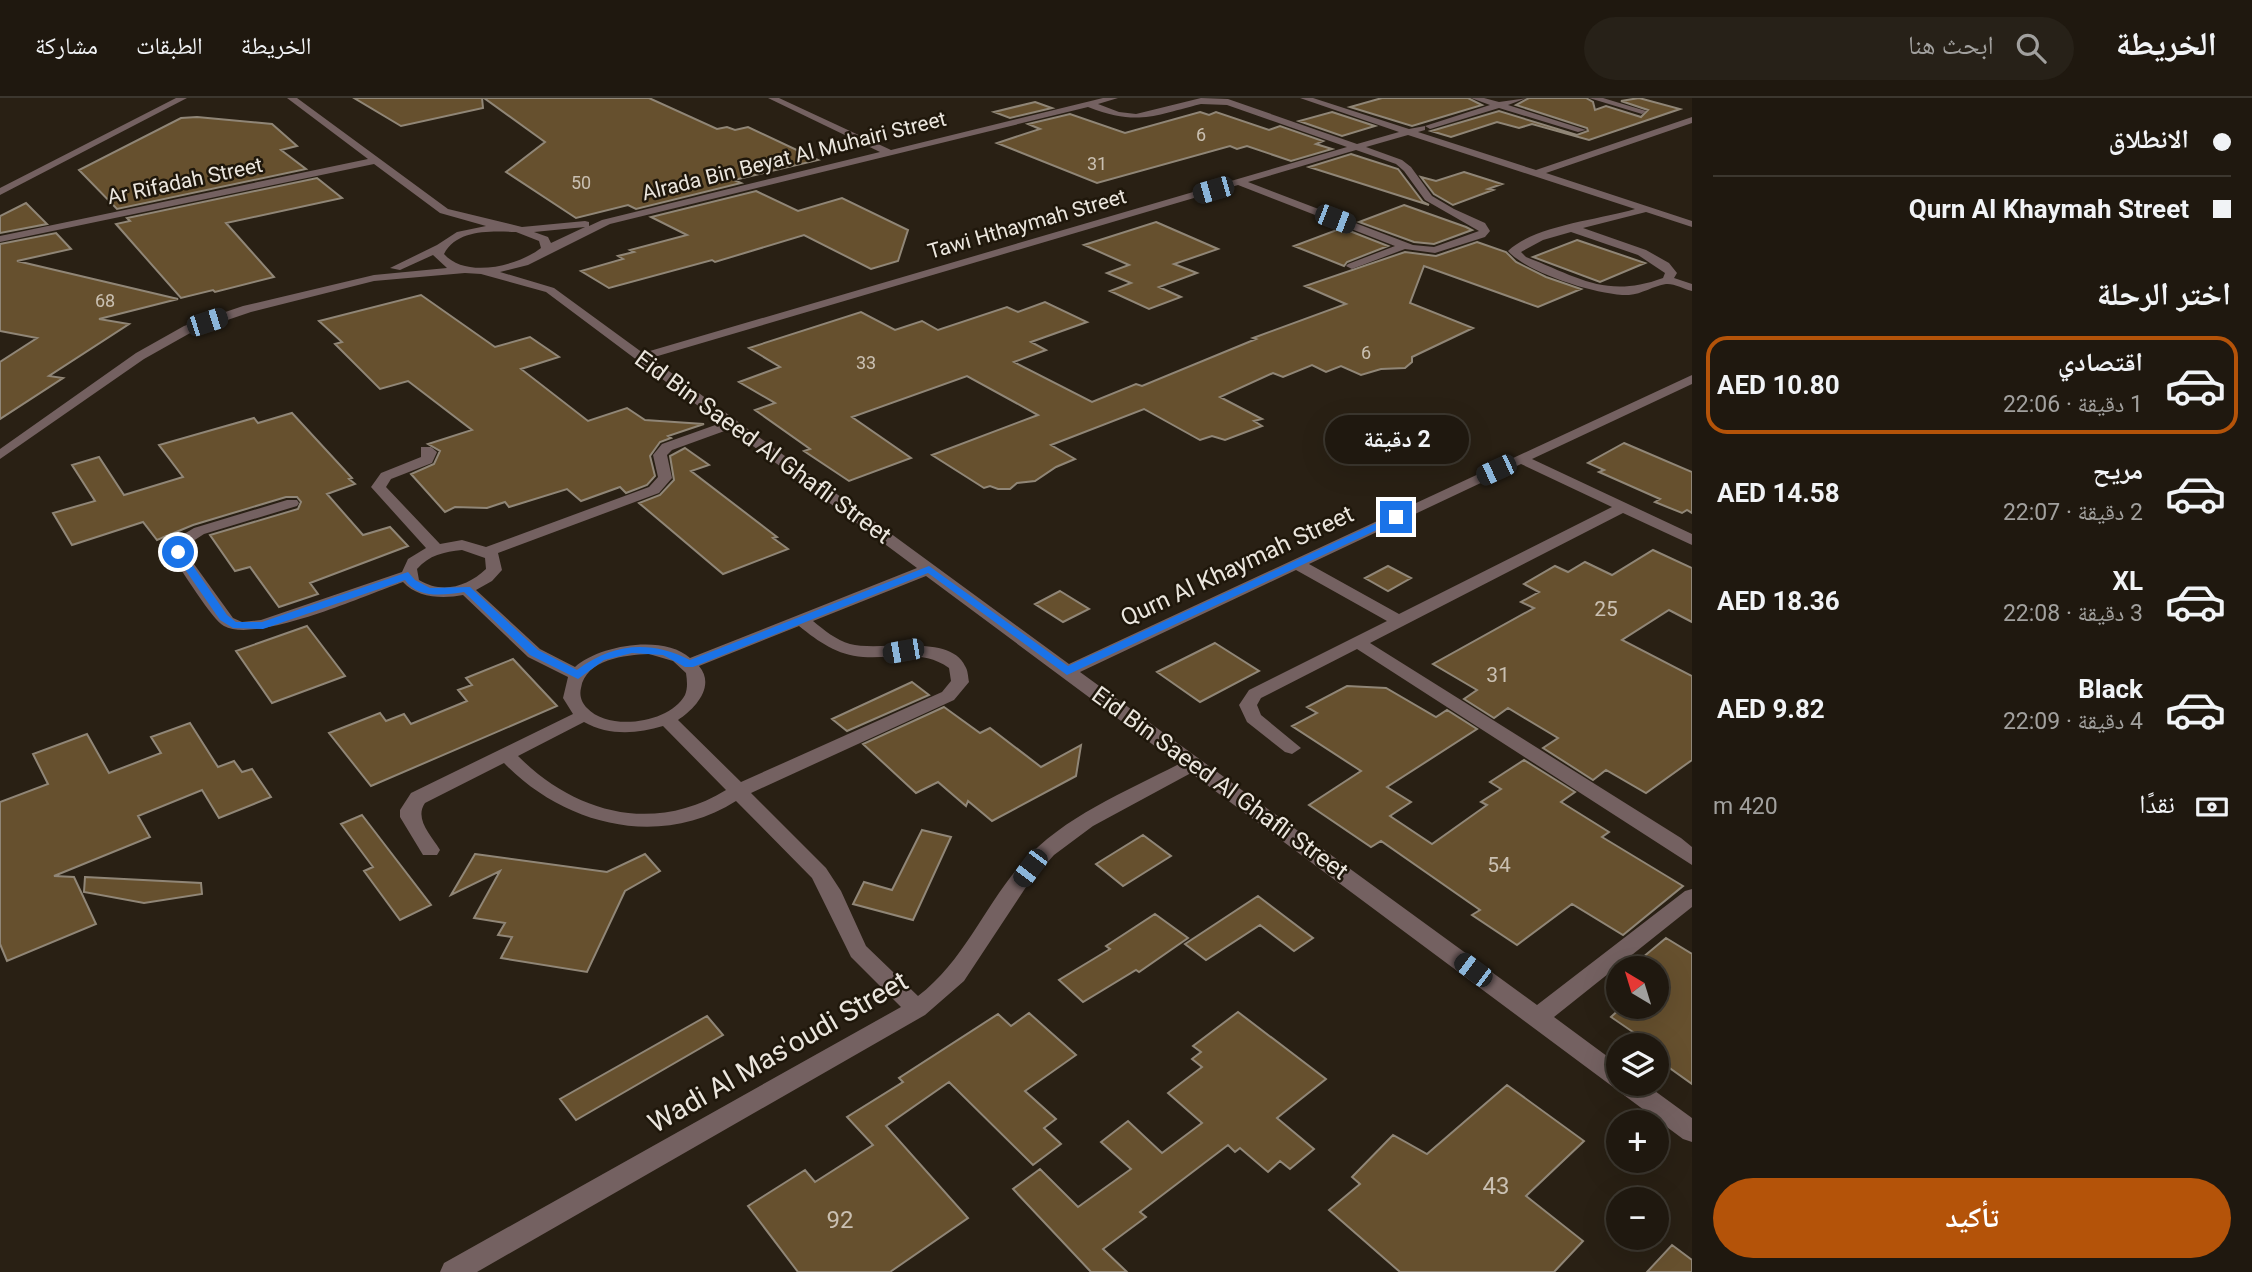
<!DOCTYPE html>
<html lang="ar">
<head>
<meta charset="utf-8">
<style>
  body { margin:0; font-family:Roboto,"Noto Naskh Arabic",sans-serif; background:#272118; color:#f1f3f6; direction:rtl; height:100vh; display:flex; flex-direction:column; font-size:26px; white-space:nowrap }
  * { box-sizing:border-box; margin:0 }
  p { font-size:23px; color:#a1a09e }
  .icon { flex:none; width:38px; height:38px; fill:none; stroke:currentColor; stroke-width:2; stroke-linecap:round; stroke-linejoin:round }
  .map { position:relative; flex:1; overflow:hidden; direction:ltr }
  .sheet { display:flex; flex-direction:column; background:#1f180f; width:560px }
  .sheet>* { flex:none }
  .top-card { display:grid; align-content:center; height:154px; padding:0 21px; background:#1f180f }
  .needle { width:46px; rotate:322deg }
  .controls { position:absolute; left:1606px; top:858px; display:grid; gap:14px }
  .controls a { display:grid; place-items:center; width:63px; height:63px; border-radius:50%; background:#1f180f; box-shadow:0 7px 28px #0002,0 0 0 2px #3c372f; font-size:35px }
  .end { position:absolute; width:32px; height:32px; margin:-16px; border:9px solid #1a73e8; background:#fff; box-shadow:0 0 0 4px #fff }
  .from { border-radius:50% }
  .bubble { position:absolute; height:49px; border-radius:24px; background:#1f180f; box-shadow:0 7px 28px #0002,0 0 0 2px #3c372f; font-size:23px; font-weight:700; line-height:49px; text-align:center; direction:rtl }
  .car { position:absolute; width:21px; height:42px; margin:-21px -10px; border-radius:9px; box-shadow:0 0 5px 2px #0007; background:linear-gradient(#222 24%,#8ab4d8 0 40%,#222 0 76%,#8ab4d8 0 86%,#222 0) }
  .top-card b { display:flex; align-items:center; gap:24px; height:66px; font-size:26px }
  .top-card b+b { border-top:2px solid #3c372f }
  .top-card i { width:18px; height:18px; background:#f1f3f6 }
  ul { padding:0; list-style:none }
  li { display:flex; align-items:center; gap:21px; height:98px; margin:0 14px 10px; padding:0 7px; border:4px solid transparent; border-radius:21px }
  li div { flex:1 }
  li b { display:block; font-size:26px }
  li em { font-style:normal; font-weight:700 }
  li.selected { border-color:#b45309 }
  li>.icon { width:63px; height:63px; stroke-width:1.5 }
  h2 { padding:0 21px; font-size:32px; line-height:84px }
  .pay { display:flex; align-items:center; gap:18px; height:77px; padding:0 21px; font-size:26px }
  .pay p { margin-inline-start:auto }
  .cta { display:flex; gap:14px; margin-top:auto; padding:14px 21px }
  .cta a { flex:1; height:80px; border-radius:42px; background:#b45309; color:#fff; font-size:28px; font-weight:700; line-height:80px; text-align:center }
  header { display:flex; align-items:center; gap:42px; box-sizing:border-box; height:98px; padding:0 35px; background:#1f180f; border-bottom:2px solid #3c372f }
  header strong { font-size:33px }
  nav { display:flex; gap:38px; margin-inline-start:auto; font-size:24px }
  .search { width:490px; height:63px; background:#272118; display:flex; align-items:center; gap:18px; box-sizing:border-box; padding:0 24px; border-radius:38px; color:#a1a09e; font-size:26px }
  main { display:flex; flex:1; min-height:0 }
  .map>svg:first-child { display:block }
  .building { fill:#66502e; stroke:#908677; stroke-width:2 }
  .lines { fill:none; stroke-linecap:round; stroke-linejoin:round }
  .minor { fill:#746161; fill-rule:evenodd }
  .route { fill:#1a73e8 }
  .labels { text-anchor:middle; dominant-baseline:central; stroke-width:5; stroke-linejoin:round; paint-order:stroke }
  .far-number-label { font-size:18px; fill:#cac0b2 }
  .far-street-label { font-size:21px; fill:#ebe6de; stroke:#1f170b }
  .number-label { font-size:21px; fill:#cac0b2 }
  .street-label { font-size:24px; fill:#ebe6de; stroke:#1f170b }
  .near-number-label { font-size:24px; fill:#cac0b2 }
  .near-street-label { font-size:28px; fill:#ebe6de; stroke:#1f170b }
</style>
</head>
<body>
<header>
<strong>الخريطة</strong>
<div class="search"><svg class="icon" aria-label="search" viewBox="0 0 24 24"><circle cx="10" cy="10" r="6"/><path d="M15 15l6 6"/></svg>ابحث هنا</div>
<nav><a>الخريطة</a><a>الطبقات</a><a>مشاركة</a></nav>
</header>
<main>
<section class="sheet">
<div class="top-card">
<b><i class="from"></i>الانطلاق</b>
<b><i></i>Qurn Al Khaymah Street</b>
</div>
<h2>اختر الرحلة</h2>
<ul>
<li class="selected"><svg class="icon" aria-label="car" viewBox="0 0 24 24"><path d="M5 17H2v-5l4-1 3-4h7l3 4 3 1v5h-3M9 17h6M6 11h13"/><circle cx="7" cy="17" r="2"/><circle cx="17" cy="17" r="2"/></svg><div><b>اقتصادي</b><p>1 دقيقة · 22:06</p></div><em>AED 10.80</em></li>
<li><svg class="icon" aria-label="car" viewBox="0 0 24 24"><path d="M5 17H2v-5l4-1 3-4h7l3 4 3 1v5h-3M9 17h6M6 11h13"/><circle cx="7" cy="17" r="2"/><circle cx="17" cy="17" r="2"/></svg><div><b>مريح</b><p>2 دقيقة · 22:07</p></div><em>AED 14.58</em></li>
<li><svg class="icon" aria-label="car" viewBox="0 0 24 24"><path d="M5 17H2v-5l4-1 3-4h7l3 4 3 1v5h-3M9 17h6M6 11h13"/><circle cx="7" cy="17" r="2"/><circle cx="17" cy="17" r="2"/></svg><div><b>XL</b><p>3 دقيقة · 22:08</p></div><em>AED 18.36</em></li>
<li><svg class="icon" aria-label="car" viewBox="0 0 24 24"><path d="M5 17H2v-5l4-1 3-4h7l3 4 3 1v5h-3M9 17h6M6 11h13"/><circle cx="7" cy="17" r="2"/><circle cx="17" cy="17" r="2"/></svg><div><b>Black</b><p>4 دقيقة · 22:09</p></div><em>AED 9.82</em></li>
</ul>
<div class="pay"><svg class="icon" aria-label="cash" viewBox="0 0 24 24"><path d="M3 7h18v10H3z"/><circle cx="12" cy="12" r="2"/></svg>نقدًا<p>420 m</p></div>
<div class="cta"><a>تأكيد</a></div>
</section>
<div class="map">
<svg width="1692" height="1174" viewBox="0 0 1692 1174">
  <rect width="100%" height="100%" fill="#292014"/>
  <path class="building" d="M354,0H482L483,10L401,28Z
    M484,0H649L717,31L727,29L735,32L748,29L818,62L734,82L741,85L636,111L628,107L576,120L506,74L545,44Z
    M1382,0H1468L1482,7L1412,28L1350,9Z
    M1529,0H1586L1593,4L1595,12L1606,8L1641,19L1648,12L1621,3L1639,0L1680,11L1589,42L1532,26L1519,30L1497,24L1451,39L1431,33L1499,13L1577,37L1588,33L1587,30L1516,7Z
    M1035,4L1052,10L1010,20L994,14Z
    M1200,14L1209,17L1216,14L1269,32L1280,28L1323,43L1316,46L1332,51L1291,63L1247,48L1237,51L1230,48L1097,85L997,45L1040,31L1028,26L1070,16L1125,35Z
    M1332,14L1375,28L1342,38L1299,23Z
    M197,19L272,26L297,48L281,52L306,71L117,111L79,72L181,20Z
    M1351,56L1398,71L1423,104L1429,107L1309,69Z
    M1464,74L1502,86L1488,91L1493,92L1453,107L1434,96L1421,79L1436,83Z
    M317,80L342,100L226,125L274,179L215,194L213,192L181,200L116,126L130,123L127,120Z
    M756,93L798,113L842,100L908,132L898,163L871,171L804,137L715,164L712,162L609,190L581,173L623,161L618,158L634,154L630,152L687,137L651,119Z
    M26,105L47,126L0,135V118Z
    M1404,107L1466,129L1472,132L1434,146L1414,144L1359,124Z
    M1156,124L1218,151L1174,166L1197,175L1159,189L1181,199L1149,211L1110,193L1131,185L1107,175L1129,167L1084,147Z
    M1342,130L1388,148L1347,164L1344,168L1294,148Z
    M56,135L71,151L17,163L178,201L99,221L129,226L49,278L63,280L0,321V264L37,240L0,233V146Z
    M1577,142L1645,165L1600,184L1533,159Z
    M1477,144L1506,154L1516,164L1546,179L1581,191L1538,209L1424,168L1410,205L1473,230L1412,259V264L1405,270L1381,271L1361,277L1341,268L1326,274L1312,267L1283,279L1273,275L1220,299L1262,321L1254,323L1262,328L1225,342L1212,338L1200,342L1144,311L1051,347L1075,361L1056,369L1035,383L1017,385L1010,391H998L990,388L984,390L932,357L1038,317L967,278L852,319L911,360L849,383L804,353L810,351L755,312L775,305L739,284L780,269L749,250L861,214L895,232L922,223L938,232L1007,209L1018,214L1045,204L1087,224L1031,244L1046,252L1014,264L1092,304L1136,286L1142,288L1256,241L1253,240L1346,206L1305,188L1405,154L1436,158Z
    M421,197L495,249L530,239L559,259L521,271L588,323L627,310L645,322L704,326L668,338L671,340L660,344L650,358L655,378L647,387L626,395L620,389L581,403L567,391L509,409L505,404L487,410L455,409L445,414L411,376L434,366L440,353L428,346L472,332L408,283L380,291L335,246L342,244L319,223Z
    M292,315L352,380L349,381L355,386L327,396L363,437L390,429L408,448L310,485L318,496L279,509L250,469L235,473L210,437L298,411L301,404L297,399H286L193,427L157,442L143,424L72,447L53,415L95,403L72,367L99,359L124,397L183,379L159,347L254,320L258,325Z
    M1624,345L1692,374V415L1687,412L1682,415L1655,404L1660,401L1599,374L1604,372L1588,365Z
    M685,350L709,367L691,373L777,439L773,440L788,451L723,476L639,405L660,397L674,382L670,358Z
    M1653,452L1692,470V524L1669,512L1622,542L1692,578V662L1646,695L1606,672L1593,682L1543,650L1558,640L1508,610L1494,620L1464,601L1477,592L1433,566L1534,510L1521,504L1539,494L1524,486L1555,468L1568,474L1585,464L1612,477Z
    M1388,468L1411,480L1388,493L1365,480Z
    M1060,493L1089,511L1063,524L1035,506Z
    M307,528L345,578L272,605L236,553Z
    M1215,545L1259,573L1200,604L1157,574Z
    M513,561L557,608L371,688L329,635L380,615L386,623L404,616L411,626L467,603L458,592L472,587L466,580Z
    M912,584L929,597L847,633L832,621Z
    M1347,588L1386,590L1436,619L1447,612L1477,631L1387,689L1411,704L1390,718L1432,746L1487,707L1481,704L1501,691L1490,684L1524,662L1575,694L1561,704L1609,734L1602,739L1683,788L1623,837L1572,806L1517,847L1472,817L1480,812L1381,743L1371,749L1309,707L1361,673L1292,628L1317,615L1307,609Z
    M944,609L980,635L990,630L1041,669L1081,647L1076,678L992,723L968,703L966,708L938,684L916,695L863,646Z
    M190,625L218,669L234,663L242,674L252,671L271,699L219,720L202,692L138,718L150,739L54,778L74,779L96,826L7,863L0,846V704L48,686L33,656L87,636L109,675L161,655L151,639Z
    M362,717L431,807L400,822L364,773L373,769L341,726Z
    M922,732L951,739L913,822L853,806L864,784L892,792Z
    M1143,737L1171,758L1123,788L1096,766Z
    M475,756L607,774L645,756L660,773L625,793L587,874L501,860L512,839L498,837L505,825L474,820L500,773L451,797Z
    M85,779L201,785L202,796L144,805L84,794Z
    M1258,798L1313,840L1294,853L1260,827L1206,862L1185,846Z
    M1155,816L1188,840L1139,874L1136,872L1083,904L1059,882L1110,851L1106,848Z
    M1666,840L1692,856V986L1657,961V947H1652L1611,919L1623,908H1657V870H1630Z
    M1238,914L1326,981L1277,1020L1314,1051L1290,1071L1280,1063L1268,1074L1240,1050L1235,1054L1228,1047L1140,1114L1146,1119L1103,1151L1127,1174H1091L1013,1091L1040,1071L1078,1109L1131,1071L1101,1044L1128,1023L1162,1055L1202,1025L1168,995L1202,969L1192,961L1201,954L1193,948Z
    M1029,915L1076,957L1025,993L1056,1021L1044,1030L1061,1046L1033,1067L949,984L886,1028L968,1120L890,1174H798L748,1108L805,1072L815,1084L873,1047L847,1019L903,984L899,980L998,916L1011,928Z
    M707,918L723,937L576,1022L560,1001Z
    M1507,987L1584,1043L1526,1098L1583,1143L1554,1174H1400L1329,1112L1360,1086L1352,1079L1393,1037L1427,1056Z
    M1672,1147L1692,1162V1174H1647Z"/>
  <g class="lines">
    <path class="minor" d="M176,0H187L0,97V90Z
      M287,0H297L448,111L522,129L585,123L589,124V128L602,122L880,54L768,0H779L891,52L1103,0H1118L1098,6L1119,14L1136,16L1201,0L1228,1L1357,46L1399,34L1300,0H1313L1409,31L1425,28V32L1418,34L1536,72L1692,19V25L1546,75L1692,123V129L1646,114L1583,130L1646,152L1669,165L1677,175L1674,180L1692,186V193C1684,191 1673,185 1666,186C1653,188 1642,196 1629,197C1600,198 1527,175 1508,153C1535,127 1599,122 1635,111L1408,37L1366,49L1402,62L1411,69L1432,98L1454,111L1485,125L1490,133L1485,139L1435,155L1405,151L1352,171L1346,168L1348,166L1395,148L1238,87L651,260L1069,566L1692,277V286L1532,361L1692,436V447L1623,415L1370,545L1681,740L1692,749V767L1357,551L1261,600L1257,607L1261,617L1301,650L1292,656L1285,654L1247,624L1239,607L1249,592L1387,523L1296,472L1080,574L1537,907L1685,793L1692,791V809L1554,919L1619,967V985H1644L1692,1020V1044L1683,1041L1191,675L1093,728L1054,757L1028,786L964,883L925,917L477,1174H440L444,1165L901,909L851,859L812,780L736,703C660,751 565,728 504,665L425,705C414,721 431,737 440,752L437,757H423L400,719V712L411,695L573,616L563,600L568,579L528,559L463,497C443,501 417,500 403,484C366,497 256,546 224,528C212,522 180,469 170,455L174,442L194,430L287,402H297L299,405L297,408L204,436L187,447L186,455L233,520L242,524L261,522L402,474L408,461L426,450L371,389L381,375L421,359V349H431L437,354L432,365L391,381L386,389L440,446L462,442L486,449L649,389L658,379L653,357L662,346L721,325L546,194L481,176L465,175L374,183L251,214L192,234L144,261L0,361V351L136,255L184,228L243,208L374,177L447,170L433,157L400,172L390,170L437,147L457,134L486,128L440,115L374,66L0,144V138L368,61ZM1201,6L1227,7L1347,49L643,255L554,190L500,174L528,167L610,126L1088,9C1138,28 1152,18 1201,6ZM1356,52L1396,66L1404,73L1425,102L1479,133L1434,149L1413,147L1248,84ZM585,129L551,145L548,139L534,134ZM516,134L539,143L541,150C518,168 466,181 444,156C457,131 491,133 516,134ZM1571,134L1638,157L1665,175L1663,180C1606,201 1578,179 1526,159L1521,154L1543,142ZM730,331L917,470L690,560C664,536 599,547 575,569L540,551L476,492L492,483L502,472L498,455L659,395L672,380L667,357L672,352ZM1521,366L1612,409L1399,516L1309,466ZM462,452L485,460L486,471C467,489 442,496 419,482L417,471C429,457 444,454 462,452ZM926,478L1179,666C1125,694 1064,718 1022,765C984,808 965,862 918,898L866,848L841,793L826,770L751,695L954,602L969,584C968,579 968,572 965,568C950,535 878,554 850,546C836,542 824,532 813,523ZM799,528C819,544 837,557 863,559C894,561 922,551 949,570L951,583L942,594L741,684L678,622C695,611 716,588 699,568ZM649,556L673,563L686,575C687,582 688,590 685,597C670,625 609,634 587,610C582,605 579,598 581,590C586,561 625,557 649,556ZM584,624C609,638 637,636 663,628L726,692C654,736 576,716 518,658Z
      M1471,0H1484L1499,4L1527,0L1508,7L1586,32L1578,34L1499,10L1430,31L1425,28L1490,7Z
      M1589,0H1603L1646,13L1642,16Z"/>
  </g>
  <path class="route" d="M1396,416L1400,417V421L1067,577L928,475L693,569H685L663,557L632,555L604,562L578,581L530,557L464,494C444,497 418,501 405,482L263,531L233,530L220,522L173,454L182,452L227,517L236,524H262L408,474L415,482L430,490L470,489L538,552L577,572C613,545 650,542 690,562L929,468L1068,568Z"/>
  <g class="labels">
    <g class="far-number-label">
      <text x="1201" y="36">6</text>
      <text x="1097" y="65">31</text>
      <text x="581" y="84">50</text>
      <text x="105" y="202">68</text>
      <text x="1366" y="254">6</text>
      <text x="866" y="264">33</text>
    </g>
    <g class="far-street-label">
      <text transform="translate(794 58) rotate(-14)">Alrada Bin Beyat Al Muhairi Street</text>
      <text transform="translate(185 83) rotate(-12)">Ar Rifadah Street</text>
      <text transform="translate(1027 126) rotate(-16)">Tawi Hthaymah Street</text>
    </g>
    <g class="number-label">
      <text x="1606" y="511">25</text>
      <text x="1498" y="577">31</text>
      <text x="1499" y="767">54</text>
    </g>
    <g class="street-label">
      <text transform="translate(763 349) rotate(36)">Eid Bin Saeed Al Ghafli Street</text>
      <text transform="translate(1237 468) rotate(-25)">Qurn Al Khaymah Street</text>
      <text transform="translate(1220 685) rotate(36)">Eid Bin Saeed Al Ghafli Street</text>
    </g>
    <g class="near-number-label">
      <text x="1496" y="1088">43</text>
      <text x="840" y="1122">92</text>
    </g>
    <g class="near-street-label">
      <text transform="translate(778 954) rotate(-30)">Wadi Al Mas'oudi Street</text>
    </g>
  </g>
</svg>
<div class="controls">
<a><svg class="needle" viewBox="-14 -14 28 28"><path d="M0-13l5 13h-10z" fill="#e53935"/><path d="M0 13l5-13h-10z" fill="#a1a09e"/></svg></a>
<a><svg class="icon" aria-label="layers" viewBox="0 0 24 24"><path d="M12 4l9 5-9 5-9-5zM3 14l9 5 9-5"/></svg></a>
<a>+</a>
<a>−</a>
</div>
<i class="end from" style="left:178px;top:454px"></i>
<i class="end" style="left:1396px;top:419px"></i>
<div class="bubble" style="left:1325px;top:317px;width:144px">2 دقيقة</div>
<i class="car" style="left:1213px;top:92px;rotate:254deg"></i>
<i class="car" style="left:1335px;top:121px;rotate:111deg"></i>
<i class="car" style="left:207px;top:224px;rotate:72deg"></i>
<i class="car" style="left:1496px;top:372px;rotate:245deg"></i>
<i class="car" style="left:903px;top:553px;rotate:260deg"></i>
<i class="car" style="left:1030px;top:770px;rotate:217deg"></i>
<i class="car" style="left:1473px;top:872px;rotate:307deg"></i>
</div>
</main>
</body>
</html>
